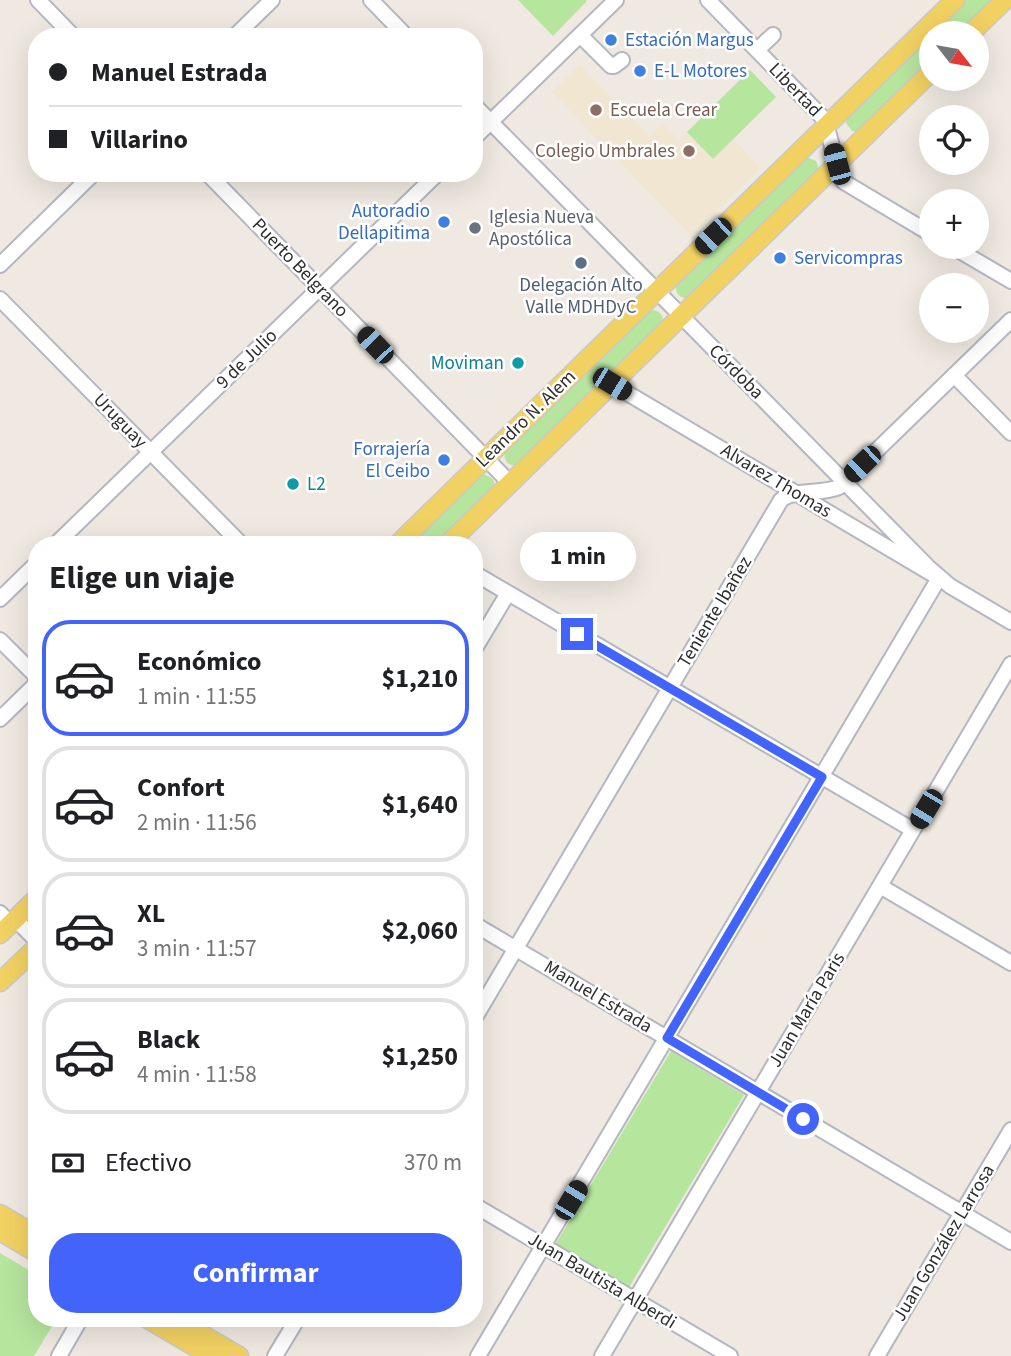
<!DOCTYPE html>
<html lang="es">
<head>
<meta charset="utf-8">
<style>
  body { margin:0; font-family:"Source Sans 3",sans-serif; background:#f6f6f6; color:#202124; height:100vh; display:flex; flex-direction:column; font-size:26px; white-space:nowrap }
  * { box-sizing:border-box; margin:0 }
  p { font-size:23px; color:#757577 }
  .icon { flex:none; width:38px; height:38px; fill:none; stroke:currentColor; stroke-width:2; stroke-linecap:round; stroke-linejoin:round }
  .map { position:relative; flex:1; overflow:hidden }
  .panel { position:absolute; left:28px; top:536px; width:455px; height:791px; display:flex; flex-direction:column; background:#fff; border-radius:28px; box-shadow:0 7px 28px #0002 }
  .panel>* { flex:none }
  .top-card { position:absolute; left:28px; top:28px; width:455px; height:154px; border-radius:28px; box-shadow:0 7px 28px #0002; display:grid; align-content:center; height:154px; padding:0 21px; background:#fff }
  .needle { width:46px; rotate:121deg }
  .buttons { position:absolute; left:919px; top:21px; display:grid; gap:14px }
  .buttons a { display:grid; place-items:center; width:70px; height:70px; border-radius:50%; background:#fff; box-shadow:0 7px 28px #0002; font-size:35px }
  .end { position:absolute; width:32px; height:32px; margin:-16px; border:9px solid #4264fb; background:#fff; box-shadow:0 0 0 4px #fff }
  .from { border-radius:50% }
  .bubble { position:absolute; height:49px; border-radius:24px; background:#fff; box-shadow:0 7px 28px #0002; font-size:23px; font-weight:700; line-height:49px; text-align:center }
  .car { position:absolute; width:21px; height:42px; margin:-21px -10px; border-radius:9px; box-shadow:0 0 5px 2px #0007; background:linear-gradient(#222 24%,#8ab4d8 0 40%,#222 0 76%,#8ab4d8 0 86%,#222 0) }
  .top-card b { display:flex; align-items:center; gap:24px; height:66px; font-size:26px }
  .top-card b+b { border-top:2px solid #e0e0e0 }
  .top-card i { width:18px; height:18px; background:#202124 }
  ul { padding:0; list-style:none }
  li { display:flex; align-items:center; gap:21px; height:116px; margin:0 14px 10px; padding:0 7px; border:4px solid #e0e0e0; border-radius:28px }
  li div { flex:1 }
  li b { display:block; font-size:26px }
  li em { font-style:normal; font-weight:700 }
  li.selected { border-color:#4264fb }
  li>.icon { width:63px; height:63px; stroke-width:1.5 }
  h2 { padding:0 21px; font-size:32px; line-height:84px }
  .pay { display:flex; align-items:center; gap:18px; height:77px; padding:0 21px; font-size:26px }
  .pay p { margin-inline-start:auto }
  .primary-button { display:flex; gap:14px; margin-top:auto; padding:14px 21px }
  .primary-button a { flex:1; height:80px; border-radius:28px; background:#4264fb; color:#fff; font-size:28px; font-weight:700; line-height:80px; text-align:center }
  .map>svg:first-child { display:block }
  .education { fill:#f0e6d1 }
  .green { fill:#b6e59e }
  .lines { fill:none; stroke-linecap:round; stroke-linejoin:round }
  .minor-casing { stroke:#b4b7c1; stroke-width:18 }
  .major-casing { stroke:#c9c9c9; stroke-width:21 }
  .minor { stroke:#fff; stroke-width:14 }
  .major { stroke:#f2d163; stroke-width:18 }
  .route { stroke:#4264fb; stroke-width:9 }
  .shop-dot { fill:#3f7fe0; stroke:#fff; stroke-width:2.5 }
  .education-dot { fill:#8d6e63; stroke:#fff; stroke-width:2.5 }
  .worship-dot { fill:#6b7280; stroke:#fff; stroke-width:2.5 }
  .service-dot { fill:#5c6f8a; stroke:#fff; stroke-width:2.5 }
  .culture-dot { fill:#0f9aa8; stroke:#fff; stroke-width:2.5 }
  .labels { text-anchor:middle; dominant-baseline:central; stroke-width:5; stroke-linejoin:round; paint-order:stroke }
  .shop-label { font-size:19px; fill:#366cbe; stroke:#fff; text-anchor:start }
  .street-label { font-size:19px; fill:#2e2e2e; stroke:#fff }
  .education-label { font-size:19px; fill:#785e54; stroke:#fff; text-anchor:start }
  .worship-label { font-size:19px; fill:#5b616d; stroke:#fff; text-anchor:start }
  .service-label { font-size:19px; fill:#4e5e75; stroke:#fff }
  .culture-label { font-size:19px; fill:#0d838f; stroke:#fff; text-anchor:end }
</style>
</head>
<body>
<div class="map">
<svg width="1011" height="1356" viewBox="0 0 1011 1356">
  <rect width="100%" height="100%" fill="#efe9e1"/>
  <path class="education" d="M580,65L650,136L663,124L679,140L750,70L776,97L733,139L760,168L691,236L552,92Z"/>
  <path class="green" d="M518,0H586L587,1L553,36Z
    M965,0H996L962,33H931Z
    M931,34V64L858,132L852,131L846,123L847,118Z
    M750,70L776,97L713,159L687,132Z
    M805,158H809L816,161L819,169L817,174L689,298C679,299 674,292 676,282Z
    M649,310C659,309 664,315 663,324L517,466C508,466 503,460 505,452Z
    M484,474L493,479L495,486L492,492L439,544H408L481,475Z
    M671,1051L744,1095L628,1289L555,1245Z
    M0,1253L37,1275V1318H57L34,1356H0Z"/>
  <g class="lines">
    <g class="minor-casing">
      <path id="minor" d="M38,0L74,37
        M371,0L407,37
        M708,0L822,117C834,137 831,163 844,182L931,234
        M580,35L611,66H614L622,60
        M234,37L272,0
        M757,50L773,35
        M474,105L928,567L950,586L1011,622
        M474,138L616,0
        M207,173L510,483
        M953,247L1011,281
        M0,265L94,173
        M0,299L241,544
        M954,375L1011,433
        M56,544L438,173
        M474,573L913,830
        M0,599L37,563
        M0,640L37,677
        M474,650L508,593
        M0,719L37,683
        M880,886L1011,963
        M0,913L10,924
        M15,919L37,941
        M474,924L1011,1242
        M474,1019L781,500C796,488 821,495 839,487L1011,320
        M474,1205L730,1356
        M59,1356L81,1318
        M275,1356L298,1318
        M478,1356L939,578L612,384
        M602,1356L1011,664
        M877,1356L1011,1130"/>
    </g>
    <g class="major-casing">
      <path id="major" d="M971,33L1005,0
        M398,544L955,0
        M448,544L931,72
        M0,934L37,898
        M0,982L37,947
        M0,1214L37,1236
        M0,1231L37,1253
        M146,1318L211,1356
        M174,1318L239,1356"/>
    </g>
    <use href="#minor" class="minor"/>
    <use href="#major" class="major"/>
  </g>
  <g class="lines">
    <path class="route" d="M577,634L822,777L667,1038L803,1119"/>
  </g>
  <g class="shop-dot">
    <circle cx="611" cy="40" r="7"/>
    <circle cx="640" cy="71" r="7"/>
    <circle cx="444" cy="222" r="7"/>
    <circle cx="780" cy="258" r="7"/>
    <circle cx="444" cy="460" r="7"/>
  </g>
  <g class="education-dot">
    <circle cx="596" cy="110" r="7"/>
    <circle cx="689" cy="151" r="7"/>
  </g>
  <circle class="worship-dot" cx="475" cy="228" r="7"/>
  <circle class="service-dot" cx="581" cy="263" r="7"/>
  <g class="culture-dot">
    <circle cx="518" cy="363" r="7"/>
    <circle cx="293" cy="484" r="7"/>
  </g>
  <g class="labels">
    <g class="shop-label">
      <text x="625" y="40">Estación Margus</text>
      <text x="654" y="71">E-L Motores</text>
      <text x="430" y="211" text-anchor="end">Autoradio<tspan x="430" dy="22">Dellapitima</tspan></text>
      <text x="794" y="258">Servicompras</text>
      <text x="430" y="449" text-anchor="end">Forrajería<tspan x="430" dy="22">El Ceibo</tspan></text>
    </g>
    <g class="street-label">
      <text transform="translate(795 90) rotate(46)">Libertad</text>
      <text transform="translate(300 268) rotate(46)">Puerto Belgrano</text>
      <text transform="translate(247 359) rotate(-44)">9 de Julio</text>
      <text transform="translate(736 372) rotate(45)">Córdoba</text>
      <text transform="translate(526 419) rotate(-44)">Leandro N. Alem</text>
      <text transform="translate(120 421) rotate(46)">Uruguay</text>
      <text transform="translate(776 481) rotate(31)">Alvarez Thomas</text>
      <text transform="translate(715 612) rotate(-59)">Teniente Ibañez</text>
      <text transform="translate(598 997) rotate(31)">Manuel Estrada</text>
      <text transform="translate(807 1010) rotate(-59)">Juan María Paris</text>
      <text transform="translate(944 1243) rotate(-59)">Juan González Larrosa</text>
      <text transform="translate(602 1281) rotate(31)">Juan Bautista Alberdi</text>
    </g>
    <g class="education-label">
      <text x="610" y="110">Escuela Crear</text>
      <text x="675" y="151" text-anchor="end">Colegio Umbrales</text>
    </g>
    <g class="worship-label">
      <text x="489" y="217">Iglesia Nueva<tspan x="489" dy="22">Apostólica</tspan></text>
    </g>
    <g class="service-label">
      <text x="581" y="285">Delegación Alto<tspan x="581" dy="22">Valle MDHDyC</tspan></text>
    </g>
    <g class="culture-label">
      <text x="504" y="363">Moviman</text>
      <text x="307" y="484" text-anchor="start">L2</text>
    </g>
  </g>
</svg>
<div class="buttons">
<a><svg class="needle" viewBox="-14 -14 28 28"><path d="M0-13l5 13h-10z" fill="#e53935"/><path d="M0 13l5-13h-10z" fill="#757577"/></svg></a>
<a><svg class="icon" aria-label="locate" viewBox="0 0 24 24"><circle cx="12" cy="12" r="6"/><path d="M12 2v4M12 18v4M2 12h4M18 12h4"/></svg></a>
<a>+</a>
<a>−</a>
</div>
<i class="end from" style="left:803px;top:1119px"></i>
<i class="end" style="left:577px;top:634px"></i>
<div class="bubble" style="left:520px;top:532px;width:116px">1 min</div>
<i class="car" style="left:837px;top:164px;rotate:345deg"></i>
<i class="car" style="left:713px;top:236px;rotate:226deg"></i>
<i class="car" style="left:375px;top:345px;rotate:316deg"></i>
<i class="car" style="left:612px;top:384px;rotate:121deg"></i>
<i class="car" style="left:862px;top:464px;rotate:226deg"></i>
<i class="car" style="left:926px;top:809px;rotate:211deg"></i>
<i class="car" style="left:571px;top:1200px;rotate:31deg"></i>
<div class="top-card">
<b><i class="from"></i>Manuel Estrada</b>
<b><i></i>Villarino</b>
</div>
<section class="panel">
<h2>Elige un viaje</h2>
<ul>
<li class="selected"><svg class="icon" aria-label="car" viewBox="0 0 24 24"><path d="M5 17H2v-5l4-1 3-4h7l3 4 3 1v5h-3M9 17h6M6 11h13"/><circle cx="7" cy="17" r="2"/><circle cx="17" cy="17" r="2"/></svg><div><b>Económico</b><p>1 min · 11:55</p></div><em>$1,210</em></li>
<li><svg class="icon" aria-label="car" viewBox="0 0 24 24"><path d="M5 17H2v-5l4-1 3-4h7l3 4 3 1v5h-3M9 17h6M6 11h13"/><circle cx="7" cy="17" r="2"/><circle cx="17" cy="17" r="2"/></svg><div><b>Confort</b><p>2 min · 11:56</p></div><em>$1,640</em></li>
<li><svg class="icon" aria-label="car" viewBox="0 0 24 24"><path d="M5 17H2v-5l4-1 3-4h7l3 4 3 1v5h-3M9 17h6M6 11h13"/><circle cx="7" cy="17" r="2"/><circle cx="17" cy="17" r="2"/></svg><div><b>XL</b><p>3 min · 11:57</p></div><em>$2,060</em></li>
<li><svg class="icon" aria-label="car" viewBox="0 0 24 24"><path d="M5 17H2v-5l4-1 3-4h7l3 4 3 1v5h-3M9 17h6M6 11h13"/><circle cx="7" cy="17" r="2"/><circle cx="17" cy="17" r="2"/></svg><div><b>Black</b><p>4 min · 11:58</p></div><em>$1,250</em></li>
</ul>
<div class="pay"><svg class="icon" aria-label="cash" viewBox="0 0 24 24"><path d="M3 7h18v10H3z"/><circle cx="12" cy="12" r="2"/></svg>Efectivo<p>370 m</p></div>
<div class="primary-button"><a>Confirmar</a></div>
</section>
</div>
</body>
</html>
